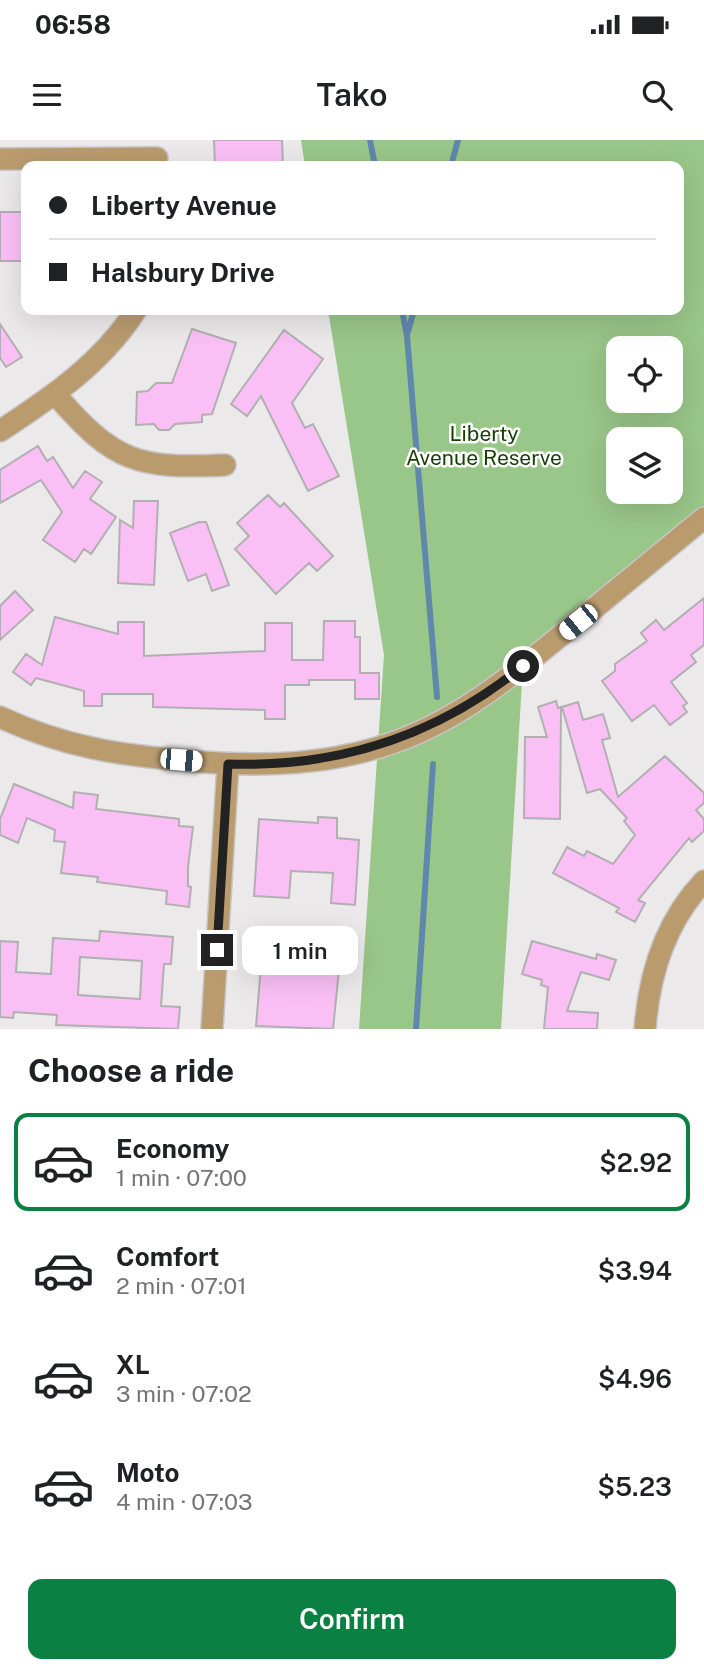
<!DOCTYPE html>
<html lang="en">
<head>
<meta charset="utf-8">
<style>
  body { margin:0; font-family:"Public Sans",sans-serif; background:#f6f6f6; color:#202124; height:100vh; display:flex; flex-direction:column; font-size:26px; white-space:nowrap }
  * { box-sizing:border-box; margin:0 }
  p { font-size:23px; color:#757577 }
  .icon { flex:none; width:38px; height:38px; fill:none; stroke:currentColor; stroke-width:2; stroke-linecap:round; stroke-linejoin:round }
  .map { position:relative; height:889px; overflow:hidden }
  .sheet { display:flex; flex-direction:column; background:#fff; flex:1 }
  .sheet>* { flex:none }
  .guide { position:absolute; left:21px; top:21px; width:663px; height:154px; border-radius:14px; box-shadow:0 7px 28px #0002; display:grid; align-content:center; height:154px; padding:0 28px; background:#fff }
  .tools { position:absolute; left:606px; top:196px; display:grid; gap:14px }
  .tools a { display:grid; place-items:center; width:77px; height:77px; border-radius:14px; background:#fff; box-shadow:0 7px 28px #0002; font-size:35px }
  .end { position:absolute; width:32px; height:32px; margin:-16px; border:9px solid #232223; background:#fff; box-shadow:0 0 0 4px #fff }
  .from { border-radius:50% }
  .bubble { position:absolute; height:49px; border-radius:14px; background:#fff; box-shadow:0 7px 28px #0002; font-size:23px; font-weight:600; line-height:49px; text-align:center }
  .car { position:absolute; width:21px; height:42px; margin:-21px -10px; border-radius:9px; box-shadow:0 0 5px 2px #0007; background:linear-gradient(#fff 24%,#345 0 40%,#fff 0 76%,#345 0 86%,#fff 0) }
  .guide b { display:flex; align-items:center; gap:24px; height:66px; font-size:26px }
  .guide b+b { border-top:2px solid #e0e0e0 }
  .guide i { width:18px; height:18px; background:#202124 }
  ul { padding:0; list-style:none }
  li { display:flex; align-items:center; gap:21px; height:98px; margin:0 14px 10px; padding:0 14px; border:4px solid transparent; border-radius:14px }
  li div { flex:1 }
  li b { display:block; font-size:26px }
  li em { font-style:normal; font-weight:600 }
  li.active { border-color:#0b8043 }
  li>.icon { width:63px; height:63px; stroke-width:1.5 }
  h2 { padding:0 28px; font-size:32px; line-height:84px }
  .cta { display:flex; gap:14px; margin-top:auto; padding:14px 28px }
  .cta a { flex:1; height:80px; border-radius:14px; background:#0b8043; color:#fff; font-size:28px; font-weight:600; line-height:80px; text-align:center }
  .status { display:flex; justify-content:space-between; align-items:center; height:49px; padding:0 35px; background:#fff; direction:ltr }
  .status svg { height:19px; fill:currentColor }
  header { display:flex; justify-content:space-between; align-items:center; height:91px; padding:0 28px; background:#fff; font-size:32px; font-weight:600 }
  .map>svg:first-child { display:block }
  .green { fill:#99c689; fill-rule:evenodd }
  .lines { fill:none; stroke-linecap:round; stroke-linejoin:round }
  .stream { stroke:#6087ac; stroke-width:6 }
  .building { fill:#fac0f6; stroke:#b1afb1; stroke-width:2; fill-rule:evenodd }
  .minor-casing { stroke:#c8c5c7; stroke-width:24 }
  .minor { stroke:#b99b6e; stroke-width:21 }
  .route { stroke:#232223; stroke-width:9 }
  .labels { text-anchor:middle; dominant-baseline:central; stroke-width:5; stroke-linejoin:round; paint-order:stroke }
  .park-label { font-size:21px; fill:#143e00; stroke:#fff }
</style>
</head>
<body>
<div class="status"><b>06:58</b><svg viewBox="0 0 49 12"><path d="M0 12V9h3v3zM5 12V6h3v6zM10 12V3h3v9zM15 12V0h3v12zM26 1h20v11H26zM47 4h2v5h-2z"/></svg></div>
<header><svg class="icon" aria-label="menu" viewBox="0 0 24 24"><path d="M4 6h16M4 12h16M4 18h16"/></svg>Tako<svg class="icon" aria-label="search" viewBox="0 0 24 24"><circle cx="10" cy="10" r="6"/><path d="M15 15l6 6"/></svg></header>
<div class="map">
<svg width="704" height="889" viewBox="0 0 704 889">
  <rect width="100%" height="100%" fill="#ece9eb"/>
  <path class="green" d="M301,0H704V378L523,526L501,889H359L384,515L328,170H679V26H305ZM618,208H670V261H618ZM618,299H670V352H618Z"/>
  <g class="lines">
    <path class="stream" d="M370,0L375,26
      M451,26L458,0
      M402,170L407,196L437,557
      M408,192L414,170
      M416,889L433,624"/>
  </g>
  <path class="building" d="M214,0H282L283,26H215Z
    M0,72H26V121H0Z
    M0,184L22,217L6,227L0,218Z
    M192,189L236,203L212,274L202,275V282L175,284L169,290H159L154,284L136,285L137,252L148,251L156,243H172Z
    M284,190L323,219L292,263L305,288L313,284L339,336L308,351L261,256L247,276L231,264Z
    M38,306L47,321L53,317L73,348L85,331L102,342L90,359L116,377L91,414L84,409L75,422L43,400L62,372L41,340L0,363V330Z
    M268,355L280,367L284,363L333,416L317,431L309,423L276,454L235,409L249,396L237,383Z
    M134,361H158L154,445L118,443L120,380L133,388Z
    M199,382H206L229,445L212,451L206,434L188,441L170,393Z
    M15,451L33,470L0,500V466Z
    M704,458V505L691,515L696,522L671,542L687,563L683,566L687,572L670,585L654,565L632,581L602,541L615,531V524L647,501L641,493L656,480L664,490Z
    M55,477L118,494V482H144V516L265,511V483H292V520H323L324,481H355V497H360V533H379V559H355V540H309V545H285V579H265V570L153,567V554H102V566H84V551L36,538L31,545L13,532L26,514L42,525Z
    M556,561L558,568L561,567L560,679L524,678L525,597H547L538,567Z
    M578,562L583,580L603,574L610,598L602,600L618,657L665,616L704,653V663L696,670L704,679V691L692,702L689,698L638,760L645,763L635,782L616,772L619,768L553,733L567,707L584,716L587,711L613,724L635,695L624,681L627,678L600,649L587,653L562,567Z
    M14,644L73,668L74,652L98,655L96,669L179,679V686L193,687L188,727V746L191,747L189,767L166,764L167,751L97,742L98,737L61,733L65,702L54,701L55,690L27,678L18,703L0,695V679Z
    M318,677L337,678V698L359,700L355,765L331,763L333,733L291,731L289,758L254,756L259,679L318,683Z
    M100,791L173,797L171,824H164L161,866L180,867L178,889L56,885L57,875L14,872L13,878L0,877V801L18,802L16,832L51,834L53,798L99,801ZM80,817L142,821L140,859L78,855Z
    M290,796L342,800L333,889L256,886L261,826H252L254,806L287,808Z
    M532,801L596,819L597,814L616,820L609,840L581,832L567,871L598,873L597,889H544L548,847L541,845L542,840L522,834Z"/>
  <g class="lines">
    <g class="minor-casing">
      <path id="minor" d="M0,19L157,18
        M56,255C114,322 137,329 225,325
        M0,291C52,257 102,223 136,170
        M0,577C64,607 119,615 189,621C262,627 333,626 403,599C466,575 517,531 569,489C614,452 659,415 704,378
        M212,889L228,624
        M645,889C649,835 665,782 704,741"/>
    </g>
    <use href="#minor" class="minor"/>
  </g>
  <g class="lines">
    <path class="route" d="M217,810L228,624C339,628 437,596 523,526"/>
  </g>
  <g class="labels">
    <g class="park-label">
      <text x="484" y="293">Liberty<tspan x="484" dy="24">Avenue Reserve</tspan></text>
    </g>
  </g>
</svg>
<div class="tools">
<a><svg class="icon" aria-label="locate" viewBox="0 0 24 24"><circle cx="12" cy="12" r="6"/><path d="M12 2v4M12 18v4M2 12h4M18 12h4"/></svg></a>
<a><svg class="icon" aria-label="layers" viewBox="0 0 24 24"><path d="M12 4l9 5-9 5-9-5zM3 14l9 5 9-5"/></svg></a>
</div>
<i class="end from" style="left:523px;top:526px"></i>
<i class="end" style="left:217px;top:810px"></i>
<div class="bubble" style="left:242px;top:786px;width:116px">1 min</div>
<i class="car" style="left:578px;top:482px;rotate:231deg"></i>
<i class="car" style="left:181px;top:620px;rotate:95deg"></i>
<div class="guide">
<b><i class="from"></i>Liberty Avenue</b>
<b><i></i>Halsbury Drive</b>
</div>
</div>
<section class="sheet">
<h2>Choose a ride</h2>
<ul>
<li class="active"><svg class="icon" aria-label="car" viewBox="0 0 24 24"><path d="M5 17H2v-5l4-1 3-4h7l3 4 3 1v5h-3M9 17h6M6 11h13"/><circle cx="7" cy="17" r="2"/><circle cx="17" cy="17" r="2"/></svg><div><b>Economy</b><p>1 min · 07:00</p></div><em>$2.92</em></li>
<li><svg class="icon" aria-label="car" viewBox="0 0 24 24"><path d="M5 17H2v-5l4-1 3-4h7l3 4 3 1v5h-3M9 17h6M6 11h13"/><circle cx="7" cy="17" r="2"/><circle cx="17" cy="17" r="2"/></svg><div><b>Comfort</b><p>2 min · 07:01</p></div><em>$3.94</em></li>
<li><svg class="icon" aria-label="car" viewBox="0 0 24 24"><path d="M5 17H2v-5l4-1 3-4h7l3 4 3 1v5h-3M9 17h6M6 11h13"/><circle cx="7" cy="17" r="2"/><circle cx="17" cy="17" r="2"/></svg><div><b>XL</b><p>3 min · 07:02</p></div><em>$4.96</em></li>
<li><svg class="icon" aria-label="car" viewBox="0 0 24 24"><path d="M5 17H2v-5l4-1 3-4h7l3 4 3 1v5h-3M9 17h6M6 11h13"/><circle cx="7" cy="17" r="2"/><circle cx="17" cy="17" r="2"/></svg><div><b>Moto</b><p>4 min · 07:03</p></div><em>$5.23</em></li>
</ul>
<div class="cta"><a>Confirm</a></div>
</section>
</body>
</html>
